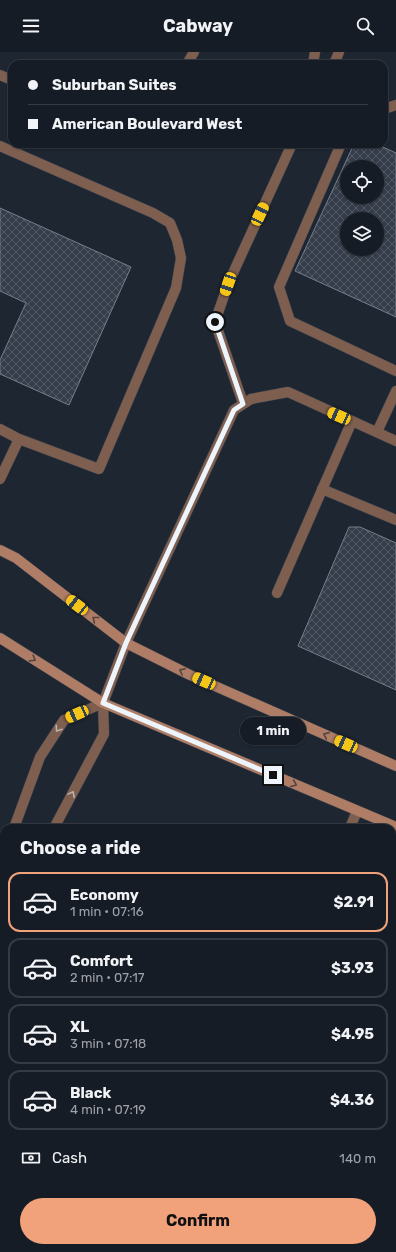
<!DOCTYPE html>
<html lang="en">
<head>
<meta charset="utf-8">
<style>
  body { margin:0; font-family:Rubik,sans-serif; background:#232932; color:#f1f3f6; height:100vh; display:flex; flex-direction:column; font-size:15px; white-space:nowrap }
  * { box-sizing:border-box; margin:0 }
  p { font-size:13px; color:#9ea1a7 }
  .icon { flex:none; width:22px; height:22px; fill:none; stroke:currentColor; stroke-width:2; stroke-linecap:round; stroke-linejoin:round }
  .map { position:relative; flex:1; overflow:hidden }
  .drawer { position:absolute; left:0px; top:772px; width:396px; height:428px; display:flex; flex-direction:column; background:#161c26; border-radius:12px 12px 0 0; box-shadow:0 1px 3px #0004,0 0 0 1px #353a43 }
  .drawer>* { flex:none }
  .guide { position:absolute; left:8px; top:8px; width:380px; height:88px; border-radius:12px; box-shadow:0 1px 3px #0004,0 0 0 1px #353a43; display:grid; align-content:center; height:88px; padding:0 20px; background:#161c26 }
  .fabs { position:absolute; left:340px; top:108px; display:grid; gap:8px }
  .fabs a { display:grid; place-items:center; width:44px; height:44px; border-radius:50%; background:#161c26; box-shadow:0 1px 3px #0004,0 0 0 1px #353a43; font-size:20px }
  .end { position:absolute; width:18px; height:18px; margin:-9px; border:5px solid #eef4fc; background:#111; box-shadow:0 0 0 2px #111 }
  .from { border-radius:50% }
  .bubble { position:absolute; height:28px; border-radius:14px; background:#161c26; box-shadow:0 1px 3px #0004,0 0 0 1px #353a43; font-size:13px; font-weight:700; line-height:28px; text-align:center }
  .car { position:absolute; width:12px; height:24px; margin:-12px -6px; border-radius:5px; box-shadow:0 0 3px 1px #0007; background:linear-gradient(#f5c518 24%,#345 0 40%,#f5c518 0 76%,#345 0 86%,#f5c518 0) }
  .guide b { display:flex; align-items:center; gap:14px; height:38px; font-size:15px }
  .guide b+b { border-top:1px solid #353a43 }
  .guide i { width:10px; height:10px; background:#f1f3f6 }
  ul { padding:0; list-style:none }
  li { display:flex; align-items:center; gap:12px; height:60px; margin:0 8px 6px; padding:0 12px; border:2px solid #353a43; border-radius:12px }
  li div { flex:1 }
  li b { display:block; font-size:15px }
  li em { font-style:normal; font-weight:700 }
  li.active { border-color:#f1a27b }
  li>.icon { width:36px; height:36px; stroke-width:1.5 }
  h2 { padding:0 20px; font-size:18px; line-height:48px }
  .pay { display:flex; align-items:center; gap:10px; height:44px; padding:0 20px; font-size:15px }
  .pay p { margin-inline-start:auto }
  .cta { display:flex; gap:8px; margin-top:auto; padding:8px 20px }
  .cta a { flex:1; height:46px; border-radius:24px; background:#f1a27b; color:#111; font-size:16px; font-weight:700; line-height:46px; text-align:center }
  header { display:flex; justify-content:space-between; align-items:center; height:52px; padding:0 20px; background:#161c26; font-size:18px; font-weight:700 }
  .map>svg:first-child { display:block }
  .built { fill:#273243 }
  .building { fill:url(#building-cross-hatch); stroke:#757f8d; fill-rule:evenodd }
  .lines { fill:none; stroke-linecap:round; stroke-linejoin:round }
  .lane-casing { stroke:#3b434e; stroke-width:11 }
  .street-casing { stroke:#3b434e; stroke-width:11 }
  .secondary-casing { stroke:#3b434e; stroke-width:11 }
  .lane { stroke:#7d5e4f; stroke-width:10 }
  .street { stroke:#7d5e4f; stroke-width:10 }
  .secondary { stroke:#af7d65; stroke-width:10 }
  .oneway { stroke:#514444 }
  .oneway2 { stroke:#bbb0ae }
  .route { stroke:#eef4fc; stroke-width:5 }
</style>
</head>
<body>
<header><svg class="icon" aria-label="menu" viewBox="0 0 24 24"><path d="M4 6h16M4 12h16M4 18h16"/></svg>Cabway<svg class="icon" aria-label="search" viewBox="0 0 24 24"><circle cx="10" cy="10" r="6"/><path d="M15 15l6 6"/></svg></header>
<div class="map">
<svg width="396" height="1200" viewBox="0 0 396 1200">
  <defs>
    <pattern id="building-cross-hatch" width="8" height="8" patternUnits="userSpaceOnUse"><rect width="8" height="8" fill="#353d4a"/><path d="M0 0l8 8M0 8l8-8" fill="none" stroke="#535a65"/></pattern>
  </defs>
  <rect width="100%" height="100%" fill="#1e2632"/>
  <path class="built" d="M0,920L4,922V1196H392V965L396,956V1200H0Z"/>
  <path class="building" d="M354,92H376L396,101V265L295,219ZM347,115H377V145H347ZM347,167H377V197H347Z
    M0,156L131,215L69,353L0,322V308L26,251L0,239Z
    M349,475H360L396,491V638L298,594Z"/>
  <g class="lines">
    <g class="lane-casing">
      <path id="lane" d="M187,12L194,0
        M313,12L315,0
        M334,12L339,0
        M0,23L12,28
        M384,57L396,53
        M341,92L279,235L290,269L396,319
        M0,94L153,161L170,171L177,188L181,206L176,236L99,417L19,387L0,427
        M243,351L215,270L228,232L292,92
        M0,377L19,387
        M377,380L396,339
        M322,437L396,468
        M277,541L352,369
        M14,776L40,705L64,668L103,651L104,682L54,776
        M350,776L357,759
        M0,813L4,802
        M392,875L396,879
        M0,884L4,879
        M0,945L4,946
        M0,1037L4,1038
        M392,1092L396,1094"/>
    </g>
    <g class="street-casing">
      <path id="street" d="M103,651L126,591L234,358L251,347L288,340L396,389"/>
    </g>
    <g class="secondary-casing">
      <path id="secondary" d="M0,498L16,506L126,591L190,623L396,714
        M0,586L103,651L396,775"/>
    </g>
    <use href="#lane" class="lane"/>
    <use href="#street" class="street"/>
    <use href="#secondary" class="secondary"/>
  </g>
  <defs><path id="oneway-chevron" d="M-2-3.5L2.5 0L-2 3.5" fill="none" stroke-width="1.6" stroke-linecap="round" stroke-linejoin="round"/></defs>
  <g class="oneway">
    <use href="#oneway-chevron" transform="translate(95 567) rotate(-142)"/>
    <use href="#oneway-chevron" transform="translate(33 607) rotate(32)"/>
    <use href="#oneway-chevron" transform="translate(182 619) rotate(-154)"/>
    <use href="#oneway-chevron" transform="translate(326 683) rotate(-156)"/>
    <use href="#oneway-chevron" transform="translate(294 732) rotate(23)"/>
  </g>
  <g class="oneway2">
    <use href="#oneway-chevron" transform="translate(58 677) rotate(124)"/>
    <use href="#oneway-chevron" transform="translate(72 742) rotate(-62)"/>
  </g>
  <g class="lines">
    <path class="route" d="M215,270L243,352L234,358L126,591L103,651L273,723"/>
  </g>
</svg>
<div class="fabs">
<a><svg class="icon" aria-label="locate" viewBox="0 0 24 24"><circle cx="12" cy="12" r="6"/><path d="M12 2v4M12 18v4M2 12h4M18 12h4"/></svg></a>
<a><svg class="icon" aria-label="layers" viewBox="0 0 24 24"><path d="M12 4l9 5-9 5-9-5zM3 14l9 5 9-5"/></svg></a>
</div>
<i class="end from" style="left:215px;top:270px"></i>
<i class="end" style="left:273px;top:723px"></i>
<div class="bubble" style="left:240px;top:665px;width:66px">1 min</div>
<i class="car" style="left:260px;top:162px;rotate:25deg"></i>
<i class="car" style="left:228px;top:232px;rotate:199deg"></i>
<i class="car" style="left:339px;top:364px;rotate:294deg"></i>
<i class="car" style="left:77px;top:553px;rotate:308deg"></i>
<i class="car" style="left:204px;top:629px;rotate:294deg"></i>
<i class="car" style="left:77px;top:662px;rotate:246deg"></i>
<i class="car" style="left:346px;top:692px;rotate:294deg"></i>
<div class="guide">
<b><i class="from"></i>Suburban Suites</b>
<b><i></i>American Boulevard West</b>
</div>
<section class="drawer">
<h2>Choose a ride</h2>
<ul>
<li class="active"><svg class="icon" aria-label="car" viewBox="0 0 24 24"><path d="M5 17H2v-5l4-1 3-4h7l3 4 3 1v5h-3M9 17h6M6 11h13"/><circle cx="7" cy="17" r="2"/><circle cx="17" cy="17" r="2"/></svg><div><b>Economy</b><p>1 min · 07:16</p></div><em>$2.91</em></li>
<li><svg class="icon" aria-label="car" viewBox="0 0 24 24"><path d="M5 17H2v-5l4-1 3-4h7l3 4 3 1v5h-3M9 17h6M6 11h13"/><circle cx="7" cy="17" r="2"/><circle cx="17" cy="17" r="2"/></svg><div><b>Comfort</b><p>2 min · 07:17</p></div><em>$3.93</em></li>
<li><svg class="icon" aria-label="car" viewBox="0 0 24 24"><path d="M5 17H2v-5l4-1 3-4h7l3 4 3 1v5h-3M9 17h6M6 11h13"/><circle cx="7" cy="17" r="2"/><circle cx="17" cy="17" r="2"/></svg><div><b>XL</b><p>3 min · 07:18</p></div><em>$4.95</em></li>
<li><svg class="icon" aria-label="car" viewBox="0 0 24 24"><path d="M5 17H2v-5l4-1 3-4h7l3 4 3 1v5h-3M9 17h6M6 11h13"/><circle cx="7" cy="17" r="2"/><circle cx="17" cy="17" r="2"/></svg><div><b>Black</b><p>4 min · 07:19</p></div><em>$4.36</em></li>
</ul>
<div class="pay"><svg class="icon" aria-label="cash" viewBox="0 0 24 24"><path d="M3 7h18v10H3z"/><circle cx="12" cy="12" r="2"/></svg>Cash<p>140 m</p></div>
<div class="cta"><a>Confirm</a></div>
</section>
</div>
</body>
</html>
